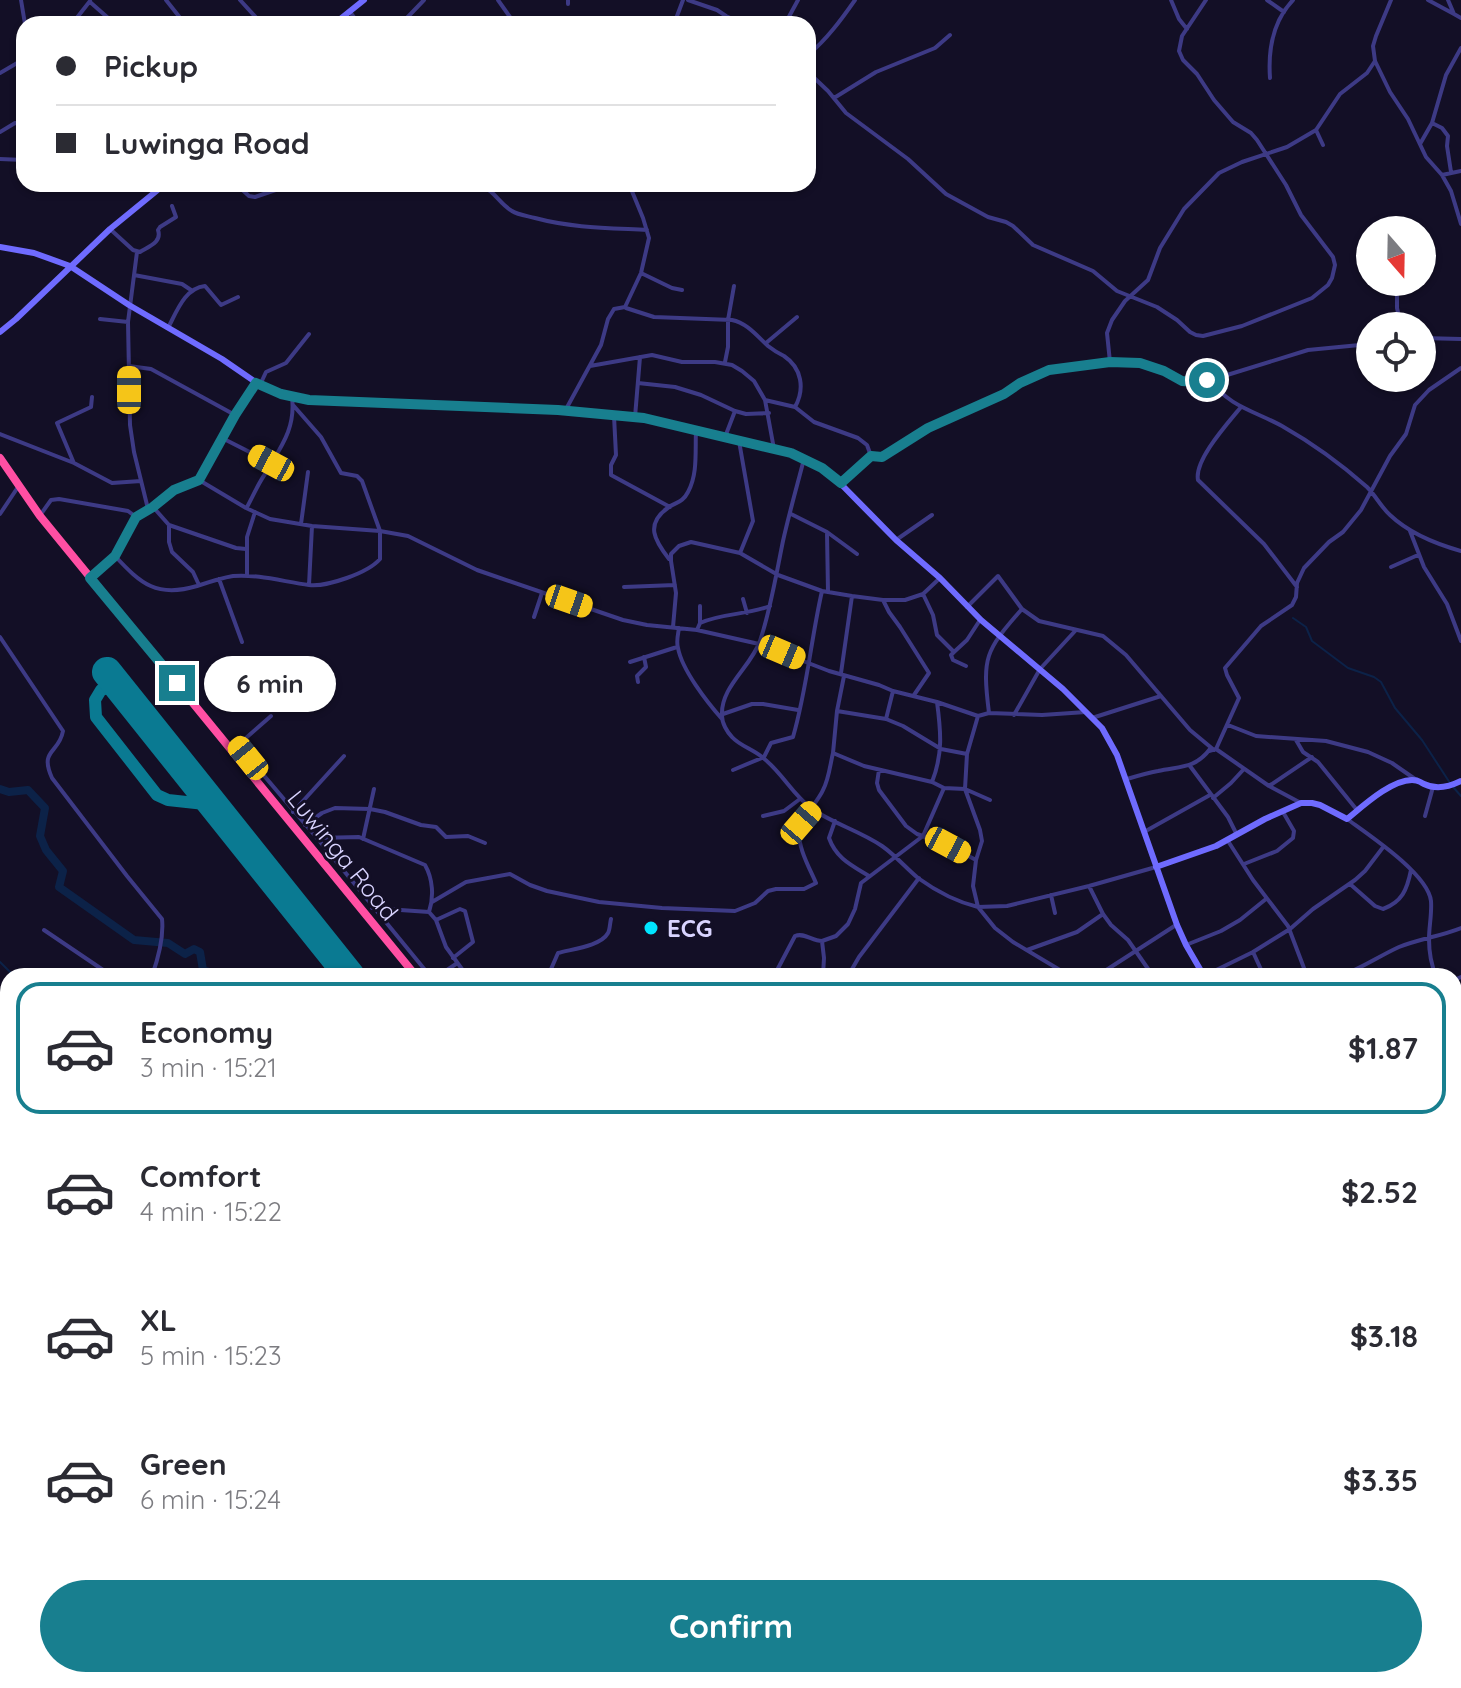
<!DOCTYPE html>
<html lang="en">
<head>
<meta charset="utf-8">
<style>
  body { margin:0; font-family:Quicksand,sans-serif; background:#f7f7f7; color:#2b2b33; height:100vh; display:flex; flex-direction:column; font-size:30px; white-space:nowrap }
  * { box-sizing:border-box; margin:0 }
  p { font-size:26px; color:#7c7c81 }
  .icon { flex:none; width:44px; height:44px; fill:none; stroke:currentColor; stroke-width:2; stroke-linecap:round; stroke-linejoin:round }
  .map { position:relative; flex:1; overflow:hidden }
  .side { position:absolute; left:0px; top:968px; width:1462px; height:720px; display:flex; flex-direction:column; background:#fff; border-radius:24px 24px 0 0; box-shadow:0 2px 6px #0004 }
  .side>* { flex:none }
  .hud { position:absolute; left:16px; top:16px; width:800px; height:176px; border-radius:24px; box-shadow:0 2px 6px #0004; display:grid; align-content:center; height:176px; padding:0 40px; background:#fff }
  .needle { width:52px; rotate:160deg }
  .controls { position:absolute; left:1356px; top:216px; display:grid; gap:16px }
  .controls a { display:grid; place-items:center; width:80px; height:80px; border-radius:50%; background:#fff; box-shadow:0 2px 6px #0004; font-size:40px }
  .end { position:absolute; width:36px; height:36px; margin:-18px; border:10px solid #187f8f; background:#fff; box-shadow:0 0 0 4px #fff }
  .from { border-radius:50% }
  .bubble { position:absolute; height:56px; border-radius:28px; background:#fff; box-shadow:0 2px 6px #0004; font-size:26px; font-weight:700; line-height:56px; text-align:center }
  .car { position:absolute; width:24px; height:48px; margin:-24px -12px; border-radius:10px; box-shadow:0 0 6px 2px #0007; background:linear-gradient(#f5c518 24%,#345 0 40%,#f5c518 0 76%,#345 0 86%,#f5c518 0) }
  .hud b { display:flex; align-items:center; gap:28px; height:76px; font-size:30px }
  .hud b+b { border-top:2px solid #e1e1e2 }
  .hud i { width:20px; height:20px; background:#2b2b33 }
  ul { padding:14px 0 0; list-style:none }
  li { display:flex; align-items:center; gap:24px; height:132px; margin:0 16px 12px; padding:0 24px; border:4px solid transparent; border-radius:24px }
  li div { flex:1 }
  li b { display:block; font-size:30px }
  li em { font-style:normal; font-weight:700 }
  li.current { border-color:#187f8f }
  li>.icon { width:72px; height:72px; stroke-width:1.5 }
  .button { display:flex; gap:16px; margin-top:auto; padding:16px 40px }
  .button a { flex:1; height:92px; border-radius:48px; background:#187f8f; color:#fff; font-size:32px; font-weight:700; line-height:92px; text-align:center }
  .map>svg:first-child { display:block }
  .green { fill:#12302f }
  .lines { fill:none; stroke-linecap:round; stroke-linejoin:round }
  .stream { stroke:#0c2248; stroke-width:2 }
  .river { stroke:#0c2248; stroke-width:8 }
  .taxiway { stroke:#0a7a92; stroke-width:12 }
  .runway { stroke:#0a7a92; stroke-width:30 }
  .street { stroke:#3d3a85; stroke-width:4 }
  .secondary { stroke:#6f6bff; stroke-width:6 }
  .highway { stroke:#ff4fa3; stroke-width:8 }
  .route { stroke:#187f8f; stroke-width:10 }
  .poi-dot { fill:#00e5ff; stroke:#130f26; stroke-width:3 }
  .labels { text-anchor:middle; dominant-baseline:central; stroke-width:6; stroke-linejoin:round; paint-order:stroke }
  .street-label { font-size:24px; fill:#d9d4ff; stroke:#130f26 }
  .poi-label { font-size:24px; font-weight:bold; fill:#d9d4ff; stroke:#130f26; text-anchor:start }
</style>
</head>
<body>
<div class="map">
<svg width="1461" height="1688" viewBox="0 0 1461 1688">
  <rect width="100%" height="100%" fill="#130f26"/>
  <path class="green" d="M1461,1393V1512L1454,1515V1399Z
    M1027,1680H1231L1234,1685L1233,1688H1035Z"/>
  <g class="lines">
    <path class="stream" d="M1293,618L1306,627L1312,641L1348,668L1374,677L1381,682L1395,708L1422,740L1450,783
      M1454,788L1461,796
      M0,962L14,976
      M1454,1410L1461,1414"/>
    <path class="river" d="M0,789L9,792L28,790L45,808L40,836L46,850L63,871L59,887L134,940L168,943L185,954L194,949L200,952L203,970L212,973V976
      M1454,1433L1461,1430
      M0,1607L8,1606
      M1185,1680L1192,1688
      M862,1688L868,1680
      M1170,1688L1174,1686L1178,1688"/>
    <path class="taxiway" d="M122,690L111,687L101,690L95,700L96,717L157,795L168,800L214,805
      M194,802L198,794L196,783"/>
    <path class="runway" d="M107,672L350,976"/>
    <path class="street" d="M21,0L25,24
      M166,0L185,24
      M240,0L262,24
      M498,0L515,24
      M688,0L717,10L726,16L743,24
      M1171,0L1179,19L1187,29
      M1267,0L1284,12
      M1391,0L1376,36L1373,46L1375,61L1390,92L1408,119L1426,157L1442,175L1451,191L1461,224
      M1428,0L1454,14
      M1448,0L1454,14L1461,18
      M90,2L115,24
      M568,4V0
      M350,12L359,24
      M72,24L90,1
      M401,24L424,0
      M674,24L683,0
      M785,24L798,0
      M808,55C827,39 841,20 855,0
      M808,72L828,91L846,113L908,159L946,194L988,217L1006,222L1013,226L1033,245L1093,271L1117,291L1157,307L1177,320L1190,332L1196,335L1203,336L1242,326L1312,298L1328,285L1332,278L1335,265L1333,257L1301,215L1286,185L1257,140L1251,133L1233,122L1214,100L1197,74L1183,60L1179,51L1182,36L1206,0
      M0,73L24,59
      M1270,78C1268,50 1273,21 1293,0
      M834,98L876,72L935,48L950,35
      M1432,123L1442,128L1448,136L1447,146L1451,172
      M1316,130L1323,145
      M0,132L15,123L24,124
      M1420,144L1432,123L1446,75L1461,48
      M0,159L24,160
      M1442,175L1461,171
      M236,184L249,196L255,197L293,184
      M478,184C497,192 498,203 512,211C518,215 528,216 535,218C572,228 610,228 647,230
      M110,229L133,250L140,252C150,246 162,242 158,230L160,227L176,217L172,206
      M137,252L128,322L130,425L134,452L148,509
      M641,273L672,288L682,290
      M134,275L182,284L191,290
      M1397,282V308L1401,326
      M626,308L654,317L732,320C747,323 757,336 768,346C773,350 778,353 784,356C802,368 805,389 795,407
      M100,319L128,322
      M168,328C177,311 185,288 205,286L221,305L238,297
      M1422,338L1461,339
      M766,343L797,317
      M725,362L728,347V320L734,286
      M1110,362L1107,333L1112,320L1125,301L1148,280L1160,248L1184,209L1219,173L1242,162L1287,147L1316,130L1340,94L1367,73L1375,61
      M129,366L151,369L235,415
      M590,366L652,355L682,362H715L732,365L742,371L754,381L765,400L774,449
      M1211,380C1227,406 1257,412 1282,426C1312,443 1341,464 1367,487C1376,496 1381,507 1390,515C1410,534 1436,544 1461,551
      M638,383L675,387L701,395L735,411L746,414L769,413
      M260,385L266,372L286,363L309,334
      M765,400L795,407L814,422L858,438L867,445L871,456
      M293,405L321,437L341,473L357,476L362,481L380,531V559C368,573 327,587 309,585
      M1241,407C1228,423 1194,460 1198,480L1264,544L1297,587
      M565,411L601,345L608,319L614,309L625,307L641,273L649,238L643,218L629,184
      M614,416L616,455L611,465V475L670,507
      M635,417L640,357
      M0,434L74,463L112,483L141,481
      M725,437L735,411
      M222,438L271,463
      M739,441L753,521L740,553
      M804,459C797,486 789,514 783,541C776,575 771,608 760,641C751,667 720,687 722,716C722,723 727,732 732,737C740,746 753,749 762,757C781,771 792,794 812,809C834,824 860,831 882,846C895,855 906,868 918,878C936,891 957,902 978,907L973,886L976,860L982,841L980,830L965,789
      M73,461L57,423L91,407L92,397
      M199,480L222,438L256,383
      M841,483L871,456L882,457L928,428L1004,394L1020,383L1049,370L1110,362L1140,363L1164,371L1182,381L1195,382L1211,380L1308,350L1370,344
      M153,507L169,525L236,548L246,549
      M247,507C253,496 258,484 265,474C280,448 296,429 292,397
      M0,514L18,487
      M41,514L51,500L59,499L128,511L136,517
      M791,514L827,532L857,554
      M301,524L308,472
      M169,525V542L172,552L193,572L199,585
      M1410,531L1424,567L1447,604L1461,641
      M827,532L828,592
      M896,540L932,515
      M115,556C141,584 157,598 197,586C209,582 221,578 233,576C258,574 285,582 309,585L312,526
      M669,559C655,541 644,524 669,507C677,502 683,502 688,492C698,474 695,451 696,430
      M1391,567L1418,555
      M247,576V537L255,512
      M92,577L115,556L136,517L153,507L174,490L199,480L246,508L270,519L312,526L380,531L408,536L477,570L623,620L647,625L697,630L759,644L829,671L879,685L893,691L937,702L978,716L989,713L1042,715L1086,712
      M219,579L242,642
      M624,587L675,585
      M923,594L933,615L937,635L954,652L951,655L953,660L966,666
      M743,599L747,613
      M883,600L889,612L900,627L929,673L914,695
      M967,607L998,576L1022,609
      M534,617L542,593
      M700,623V606
      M673,627L676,593L671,561V554L679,546L691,542L740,553L778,575L822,591L852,596L883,600H905L923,594L940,578
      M679,628C678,635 676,641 678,648C682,670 707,702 722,719
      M697,630L700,623C722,613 747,615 770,606
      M0,637L63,731C59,754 39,749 52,778L127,876L162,919C164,938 158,959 152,976
      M954,652L967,640L980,620
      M630,662L677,647
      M841,673L852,596
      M844,676L837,711L833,753L864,766L932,782L944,788L965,789L967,754L978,716
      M638,682L637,676L646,667L644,657
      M837,711L886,719L903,726L941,749L967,754
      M989,713C982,657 985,651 1022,609L1039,621L1103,636L1126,655L1190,730L1214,750
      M723,714L752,704H763L798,710
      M1014,715L1040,669L1076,630
      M1092,718L1161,696
      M886,719L893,691
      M1228,725L1256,736L1326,741L1368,752L1392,763L1415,779
      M1296,740L1303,752L1318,762L1357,810
      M238,745L271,716
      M231,749L238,745L317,838L430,976
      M1216,749L1239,698L1227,675L1225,668L1261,626L1292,605L1296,597L1297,583L1304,568L1329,542L1343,532L1361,510L1390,456L1406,434L1415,405L1429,390L1461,368
      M1209,751L1216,749L1269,786L1299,802
      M1190,766L1228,817L1237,835
      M733,770L764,757L771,743L793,737C807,689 811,639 822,591
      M879,770L877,783L879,790L906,826L917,834L948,845L976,860
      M1127,779C1137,776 1147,773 1158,771C1180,766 1195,769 1210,749
      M932,782C943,754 941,732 937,702
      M1269,786L1312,757
      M965,789L990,800
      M1213,798L1231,783L1243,770
      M293,812L344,756
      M763,816L784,811L800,799
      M1425,816L1433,787
      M1347,819C1369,835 1428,874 1431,901C1432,914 1429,926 1429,939C1429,951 1431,964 1436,976
      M835,821L829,838C836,858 851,865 869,876
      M305,825L322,813L335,808L370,809L385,812L421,825L436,827L446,837L468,836L485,843
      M1144,832L1210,795
      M317,838L359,837L425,865C433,879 434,897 429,912L436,920L446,947L467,976
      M363,839L374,789
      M1228,841L1253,880L1288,926L1307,976
      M1244,864L1277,851L1293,838L1294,831L1283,812
      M1350,884L1375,906L1383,909C1402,902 1407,890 1411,870
      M1089,886L1103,914L1111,925L1128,940L1153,976
      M1051,895L1055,913
      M432,902L466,882L510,874L530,885L547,891L599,902L662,908L735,911L755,903L768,891L776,889H804L816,883C809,867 797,846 799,828C800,821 819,800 823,790C829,779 830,765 833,753
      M372,908L429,912
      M436,920L460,909L465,911L473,942L453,958
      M44,930L112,976
      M1186,945L1221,931L1240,920L1266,899
      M1027,950L1077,932L1103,914
      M1253,952L1264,976
      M823,975L824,958L822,941L836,936L848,924L855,909L861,883L923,836L944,788
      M438,976L456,964
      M548,976L558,953C572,949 601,946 608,933C610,930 610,922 611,919
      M774,976L795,936C804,932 812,941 822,941
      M848,976L859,957L919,878
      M1070,976L1013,942L995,928L978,907L1007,906L1089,886L1156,867
      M1097,976L1176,925
      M1204,976L1253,952L1290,929L1313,909L1355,880L1365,871L1384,846
      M1340,976C1361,969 1379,956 1399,947C1419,939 1441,936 1461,928
      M1454,980L1461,977
      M1454,1000L1461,1012
      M1454,1034L1461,1031
      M0,1059L8,1065
      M1454,1080L1461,1075
      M6,1084L8,1099
      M1454,1122L1461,1119
      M1454,1157L1461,1155
      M0,1186L8,1182
      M0,1206L8,1203
      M1454,1225L1461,1223
      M1454,1269L1461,1267
      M0,1286L8,1292
      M0,1291L8,1287
      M1454,1307L1461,1305
      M1454,1363L1461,1354
      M0,1367L8,1361
      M0,1464L4,1447L1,1415L3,1396
      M0,1473L8,1481
      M0,1512L8,1509
      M0,1574L8,1572
      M0,1648L8,1645
      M40,1680L42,1688
      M480,1680L483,1688
      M18,1688V1680
      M217,1688V1680
      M263,1688L266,1680
      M368,1688L371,1680
      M708,1688L709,1682H721
      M1391,1688L1395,1680"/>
    <path class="secondary" d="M334,24L364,0
      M0,247L34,253L70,266L129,305L222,359L260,385L281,394L309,400L558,410L644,418L791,453L822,468L835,478L896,540L940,578L981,620L1063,689L1102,728L1117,755L1177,925L1186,945L1204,976
      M0,332L16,319L110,229L165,184
      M1156,867L1216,846L1265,819L1301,803H1312L1320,805L1347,819C1363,806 1391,780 1412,780C1419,780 1418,781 1424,784C1436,790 1449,787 1461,781"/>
    <path class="highway" d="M0,458L40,516L416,976
      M992,1680L999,1688"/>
  </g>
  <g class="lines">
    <path class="route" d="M177,683L90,578L115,556L136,517L153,507L174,490L199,480L235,415L256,383L281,394L309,400L558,410L644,418L791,453L822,468L841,483L871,456L882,457L928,428L1004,394L1020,383L1049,370L1110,362L1140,363L1164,371L1182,381L1195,382L1207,380"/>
  </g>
  <circle class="poi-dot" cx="651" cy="928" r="8"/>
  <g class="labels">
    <g class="street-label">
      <text transform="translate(343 855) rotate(51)">Luwinga Road</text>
    </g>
    <g class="poi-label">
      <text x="667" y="928">ECG</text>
    </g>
  </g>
</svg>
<div class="controls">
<a><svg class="needle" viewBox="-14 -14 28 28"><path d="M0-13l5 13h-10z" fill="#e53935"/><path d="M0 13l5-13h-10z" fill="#7c7c81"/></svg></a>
<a><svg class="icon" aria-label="locate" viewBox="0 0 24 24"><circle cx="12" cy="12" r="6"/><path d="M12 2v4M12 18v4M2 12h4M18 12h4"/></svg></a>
</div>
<i class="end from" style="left:1207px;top:380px"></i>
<i class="end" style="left:177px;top:683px"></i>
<div class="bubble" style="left:204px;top:656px;width:132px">6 min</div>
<i class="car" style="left:129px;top:390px;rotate:0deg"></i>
<i class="car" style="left:271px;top:463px;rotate:298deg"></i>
<i class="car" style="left:569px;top:601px;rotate:109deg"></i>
<i class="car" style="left:782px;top:652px;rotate:113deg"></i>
<i class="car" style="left:248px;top:758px;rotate:321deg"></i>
<i class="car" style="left:801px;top:823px;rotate:41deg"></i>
<i class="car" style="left:948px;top:845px;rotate:118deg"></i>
<div class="hud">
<b><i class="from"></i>Pickup</b>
<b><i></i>Luwinga Road</b>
</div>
<section class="side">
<ul>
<li class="current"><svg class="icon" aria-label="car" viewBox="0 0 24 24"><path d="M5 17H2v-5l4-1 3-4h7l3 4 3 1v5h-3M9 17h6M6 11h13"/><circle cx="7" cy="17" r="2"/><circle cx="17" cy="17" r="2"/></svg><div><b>Economy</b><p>3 min · 15:21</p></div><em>$1.87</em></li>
<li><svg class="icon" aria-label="car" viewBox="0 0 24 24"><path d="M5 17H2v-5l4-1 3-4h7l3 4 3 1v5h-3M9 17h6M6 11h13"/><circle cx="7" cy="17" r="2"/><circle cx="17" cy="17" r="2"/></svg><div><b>Comfort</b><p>4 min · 15:22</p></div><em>$2.52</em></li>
<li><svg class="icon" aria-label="car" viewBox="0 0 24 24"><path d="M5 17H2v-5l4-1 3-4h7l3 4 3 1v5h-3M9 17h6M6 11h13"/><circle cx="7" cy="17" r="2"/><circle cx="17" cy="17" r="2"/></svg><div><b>XL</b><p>5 min · 15:23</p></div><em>$3.18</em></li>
<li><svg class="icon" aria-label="car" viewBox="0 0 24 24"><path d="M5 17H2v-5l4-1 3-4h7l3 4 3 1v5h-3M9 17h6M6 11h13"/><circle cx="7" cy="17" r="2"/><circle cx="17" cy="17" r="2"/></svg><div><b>Green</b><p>6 min · 15:24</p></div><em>$3.35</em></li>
</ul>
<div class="button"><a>Confirm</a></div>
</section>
</div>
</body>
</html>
